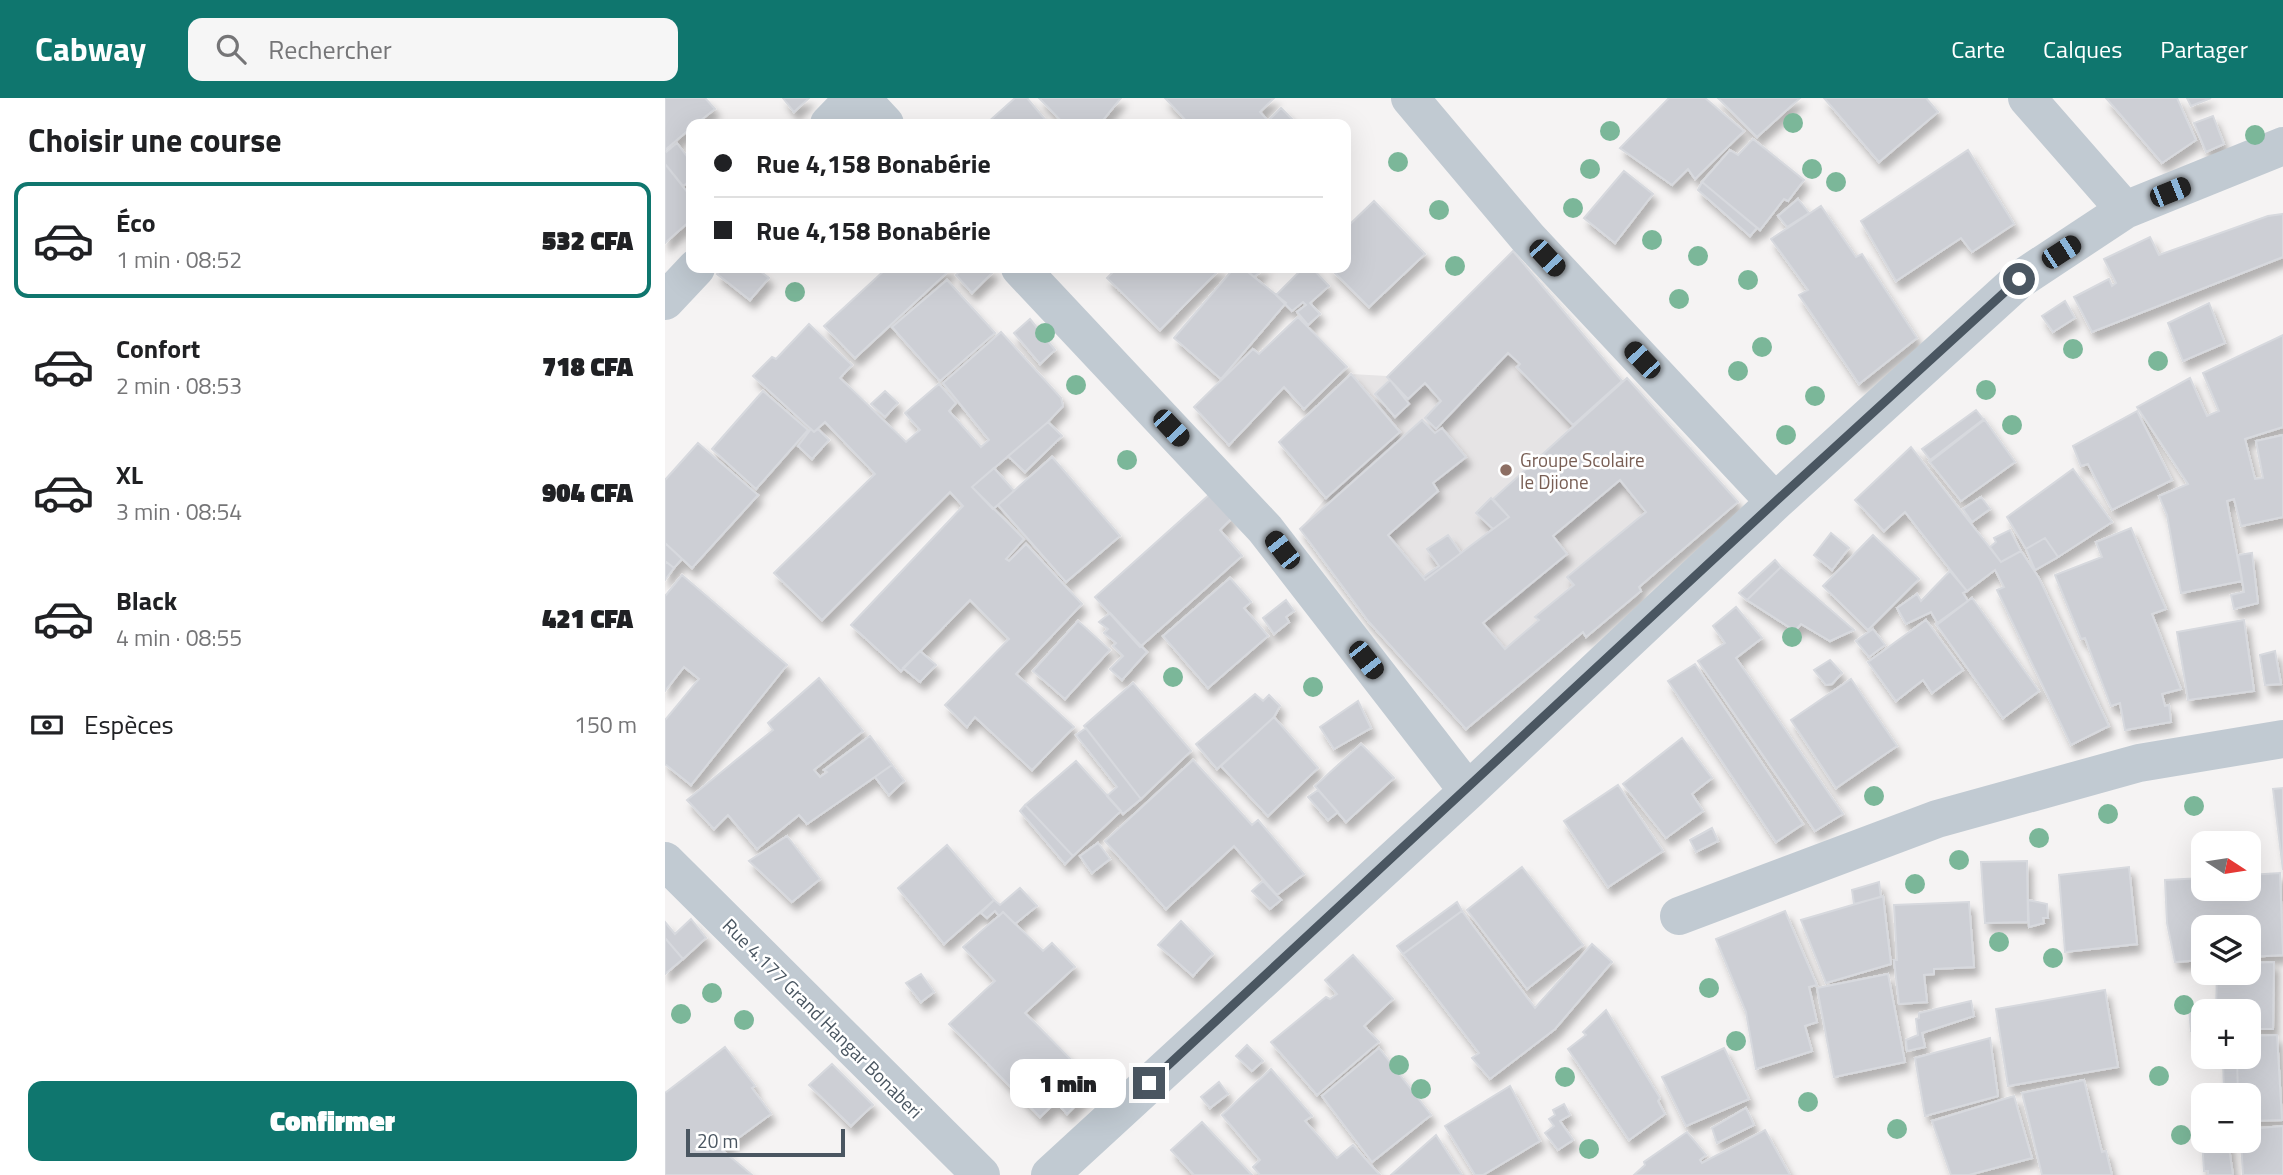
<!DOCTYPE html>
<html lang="fr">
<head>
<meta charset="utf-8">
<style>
  body { margin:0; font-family:"Titillium Web",sans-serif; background:#f6f6f6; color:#202124; height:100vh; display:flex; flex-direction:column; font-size:26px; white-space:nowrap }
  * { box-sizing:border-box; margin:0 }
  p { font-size:23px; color:#757577 }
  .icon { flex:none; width:38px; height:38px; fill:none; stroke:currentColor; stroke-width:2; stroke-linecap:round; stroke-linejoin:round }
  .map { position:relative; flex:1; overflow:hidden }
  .sheet { display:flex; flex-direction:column; background:#fff; width:665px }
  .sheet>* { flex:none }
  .guide { position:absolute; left:21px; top:21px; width:665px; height:154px; border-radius:14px; box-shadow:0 7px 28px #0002; display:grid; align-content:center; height:154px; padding:0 28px; background:#fff }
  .needle { width:46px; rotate:102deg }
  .fabs { position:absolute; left:1526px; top:733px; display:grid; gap:14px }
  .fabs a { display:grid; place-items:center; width:70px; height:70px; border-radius:14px; background:#fff; box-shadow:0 7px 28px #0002; font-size:35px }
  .scale { position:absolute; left:21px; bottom:18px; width:159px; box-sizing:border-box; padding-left:7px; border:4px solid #4a5661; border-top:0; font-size:19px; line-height:24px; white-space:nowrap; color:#4a5661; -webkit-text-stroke:5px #fff; paint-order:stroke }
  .end { position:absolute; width:32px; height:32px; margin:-16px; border:9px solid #4a5661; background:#fff; box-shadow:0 0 0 4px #fff }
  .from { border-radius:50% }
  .bubble { position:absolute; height:49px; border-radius:14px; background:#fff; box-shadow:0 7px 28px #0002; font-size:23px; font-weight:800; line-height:49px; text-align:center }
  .car { position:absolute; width:21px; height:42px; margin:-21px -10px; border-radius:9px; box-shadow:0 0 5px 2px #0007; background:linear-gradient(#222 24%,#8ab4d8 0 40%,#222 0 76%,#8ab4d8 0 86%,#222 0) }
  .guide b { display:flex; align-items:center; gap:24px; height:66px; font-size:26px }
  .guide b+b { border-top:2px solid #e0e0e0 }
  .guide i { width:18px; height:18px; background:#202124 }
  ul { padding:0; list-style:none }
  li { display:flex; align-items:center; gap:21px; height:116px; margin:0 14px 10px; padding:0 14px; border:4px solid transparent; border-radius:14px }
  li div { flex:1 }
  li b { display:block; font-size:26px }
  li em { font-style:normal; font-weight:800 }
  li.current { border-color:#0f766e }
  li>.icon { width:63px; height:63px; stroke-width:1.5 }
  h2 { padding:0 28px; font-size:32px; line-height:84px }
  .pay { display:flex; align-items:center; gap:18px; height:77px; padding:0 28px; font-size:26px }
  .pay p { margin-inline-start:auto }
  .button { display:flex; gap:14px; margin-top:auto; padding:14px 28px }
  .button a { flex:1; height:80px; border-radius:14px; background:#0f766e; color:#fff; font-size:28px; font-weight:800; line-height:80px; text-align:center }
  header { display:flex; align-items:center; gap:42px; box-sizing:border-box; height:98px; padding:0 35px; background:#0f766e; color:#fff }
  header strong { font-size:33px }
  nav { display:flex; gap:38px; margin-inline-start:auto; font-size:24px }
  .search { width:490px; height:63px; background:#f6f6f6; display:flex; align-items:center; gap:18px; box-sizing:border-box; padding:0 24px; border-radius:14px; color:#757577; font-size:26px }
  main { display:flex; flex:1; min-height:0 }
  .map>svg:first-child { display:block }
  .education { fill:#e6e4e5 }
  .building { fill:#cdcfd5; stroke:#d7d9de; stroke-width:2; fill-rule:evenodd; filter:url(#shadow) }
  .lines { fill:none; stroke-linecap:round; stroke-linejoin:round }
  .minor { stroke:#c1cad2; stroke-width:38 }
  .tree { fill:#7bb799 }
  .route { stroke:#4a5661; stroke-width:9 }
  .education-dot { fill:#8d6e63; stroke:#fff; stroke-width:2.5 }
  .labels { text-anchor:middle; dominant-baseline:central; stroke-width:5; stroke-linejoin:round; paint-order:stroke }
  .education-label { font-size:19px; fill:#785e54; stroke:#fff; text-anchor:start }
  .street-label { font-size:19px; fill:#4a5661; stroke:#fff }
</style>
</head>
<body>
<header>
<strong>Cabway</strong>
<div class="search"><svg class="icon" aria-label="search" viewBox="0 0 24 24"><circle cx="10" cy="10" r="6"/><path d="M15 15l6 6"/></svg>Rechercher</div>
<nav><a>Carte</a><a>Calques</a><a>Partager</a></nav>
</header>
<main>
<section class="sheet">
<h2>Choisir une course</h2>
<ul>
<li class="current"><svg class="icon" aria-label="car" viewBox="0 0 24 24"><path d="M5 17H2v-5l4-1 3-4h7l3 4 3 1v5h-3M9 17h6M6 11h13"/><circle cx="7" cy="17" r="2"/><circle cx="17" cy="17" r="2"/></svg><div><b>Éco</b><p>1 min · 08:52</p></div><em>532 CFA</em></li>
<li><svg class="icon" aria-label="car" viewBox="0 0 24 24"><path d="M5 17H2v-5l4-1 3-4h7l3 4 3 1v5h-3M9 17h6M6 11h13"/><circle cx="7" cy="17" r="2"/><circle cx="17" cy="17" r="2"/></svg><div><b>Confort</b><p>2 min · 08:53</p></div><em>718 CFA</em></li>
<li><svg class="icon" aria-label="car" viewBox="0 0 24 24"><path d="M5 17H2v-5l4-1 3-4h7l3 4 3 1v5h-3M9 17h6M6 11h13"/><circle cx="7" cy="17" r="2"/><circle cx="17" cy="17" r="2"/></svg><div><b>XL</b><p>3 min · 08:54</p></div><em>904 CFA</em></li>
<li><svg class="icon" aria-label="car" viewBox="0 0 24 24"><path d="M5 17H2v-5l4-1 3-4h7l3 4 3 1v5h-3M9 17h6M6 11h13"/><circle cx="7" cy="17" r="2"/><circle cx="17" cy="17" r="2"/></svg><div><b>Black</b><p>4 min · 08:55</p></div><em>421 CFA</em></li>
</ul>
<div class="pay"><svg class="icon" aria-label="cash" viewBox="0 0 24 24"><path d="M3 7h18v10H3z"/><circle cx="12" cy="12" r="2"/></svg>Espèces<p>150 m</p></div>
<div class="button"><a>Confirmer</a></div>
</section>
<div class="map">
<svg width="1618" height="1077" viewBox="0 0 1618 1077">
  <defs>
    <filter id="shadow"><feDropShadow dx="4.5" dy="8" stdDeviation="3.5" flood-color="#0004"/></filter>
  </defs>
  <rect width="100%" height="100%" fill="#f5f3f3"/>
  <path class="education" d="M848,153L956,283L962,280L1073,404L974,489L976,493L921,539L917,535L801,631L704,524L635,431L661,400L614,344L686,276L722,278Z"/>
  <path class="building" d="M0,0H40L50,11L31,26H26V30L0,52Z
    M118,0H144L129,14Z
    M350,0H362L384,26H321Z
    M374,0H456L435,26H399Z
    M500,0H609L595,14L606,26H524Z
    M1004,0H1040L1079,33L1030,81L1023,71L1007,87L955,50Z
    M1053,0H1135L1092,39Z
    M1159,0H1261L1273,14L1214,64Z
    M1441,0H1512L1531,42L1497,65Z
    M1522,0H1546L1526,8Z
    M616,10L632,26H606L603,23Z
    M1548,18L1559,46L1541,54L1529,25Z
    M1088,41L1139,82L1123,103L1119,101L1095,132L1037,84L1065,52L1073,57Z
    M12,45L26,64V82L18,88L0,66V55Z
    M1303,52L1349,126L1307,154L1296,140L1231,183L1196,123Z
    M0,66L26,99V122L0,145Z
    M959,73L988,96L950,145L919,120Z
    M1037,84L1092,130L1085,138L1033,92Z
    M1133,101L1144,115L1122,129L1113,118Z
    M709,103L760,156L704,209L665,170H681V130Z
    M1156,108L1191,159L1197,156L1252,240L1194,286L1134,197L1143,192L1106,141Z
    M1618,116V159L1427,234L1409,199L1444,181L1447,188L1451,185L1439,161L1485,139L1494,157L1603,118Z
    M848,153L957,283L908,327L852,269L855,266L843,255L771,331L760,320L776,303L760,285L743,301L722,279Z
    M57,170H91L104,180L85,202L52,176Z
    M222,170H287L190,260L159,228Z
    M299,170H324L328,174L307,195L291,177Z
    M452,170H556L495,232L442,180Z
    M569,170H578L621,205L556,281L509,240Z
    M579,170H600L589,179Z
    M638,170H647L664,188L645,205L655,216L643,227L632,214L641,207L638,204L627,213L611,197Z
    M282,182L330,235L275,283L227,229Z
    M1400,203L1410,220L1388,234L1377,218Z
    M1544,205L1560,245L1518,263L1503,225Z
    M633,219L682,269L639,311L619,289L564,347L529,309L588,251L594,256Z
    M365,221L390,252L375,266L349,235Z
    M144,226L187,267L175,280L241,344L255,332L240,315L274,286L291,305L284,313L316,349L324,342L278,285L336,234L396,300L398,308L383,324L307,389L359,441L341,461L344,463L361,446L417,506L351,576L409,629L367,672L310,619L302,629L280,607L344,541L305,502L236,573L186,527L298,408L285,394L157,522L109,475L210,376L160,324L149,334L88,278L107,259L111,261Z
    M1618,237V329L1580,341L1590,381L1598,380L1591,343L1618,337V419L1576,428L1569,401L1562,403L1577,483L1516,495L1502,417L1494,398L1523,386L1472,309L1525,280L1542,318L1554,313L1538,275Z
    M686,276L735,334L661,400L614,344Z
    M962,280L1073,404L974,489L976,493L921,539L918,534L801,631L704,524L635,431L757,322L770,335L777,330L801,359L768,385L773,393L723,437L760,482L844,419L828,401ZM955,382L981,414L902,479L909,487L870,519L874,522L840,551L818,525L902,456L888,438Z
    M725,282L744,306L730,319L710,296Z
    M98,293L143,332L91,391L47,351Z
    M220,293L233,305L220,319L206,306Z
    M1311,312L1319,322L1266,363L1257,351Z
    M1472,313L1507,382L1447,412L1423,366L1416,368L1408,348Z
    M1319,321L1350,364L1296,403L1264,363Z
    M383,324L397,338L360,374L343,358Z
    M146,331L149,334L153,331L164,342L147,361L133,348Z
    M33,345L93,397L27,470L0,445V382Z
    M1246,349L1336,464L1356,453L1374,480L1444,628L1406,647L1332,492L1339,489L1330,472L1302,493L1240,414L1219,433L1190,402Z
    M387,359L455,438L401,484L333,407Z
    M329,370L349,393L328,411L307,389Z
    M1408,371L1447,424L1393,459L1380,440L1361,451L1342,419Z
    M544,397L567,420L555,432L577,458L475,549L430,499Z
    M1316,399L1325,411L1307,424L1298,411Z
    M826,400L844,419L828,431L811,415Z
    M1466,430L1501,511L1487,516L1516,591L1497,596L1500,608L1504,607L1506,624L1460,632L1455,605L1446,608L1420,540L1416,541L1390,477L1437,459L1431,444Z
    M1345,432L1356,453L1336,464L1325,449L1331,444L1329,440Z
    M1166,435L1184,450L1167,472L1149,457Z
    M783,437L796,455L760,482L758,479L774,468L762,451Z
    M1208,437L1254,481L1203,532L1158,488Z
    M1380,440L1393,459L1370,472L1361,451Z
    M0,445L17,461L9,470L0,463Z
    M1587,455L1593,505L1569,511L1566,497L1579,494L1573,457Z
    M1110,462L1116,469L1082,502L1074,495Z
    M0,463L9,470L0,482Z
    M1116,469L1189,532L1165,543L1136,526L1130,533L1082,502Z
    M1285,473L1302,493L1298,495L1303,503L1273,526L1266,514L1241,526L1232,510L1252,496L1256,503Z
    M17,477L122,567L26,687L0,666V622L34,581L19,569L0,593V498Z
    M565,480L586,504L579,510L603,538L543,590L498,538Z
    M1307,500L1374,593L1338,620L1271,526Z
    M621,502L629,513L621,519L624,524L609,536L598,520Z
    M1071,509L1097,540L1071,560L1178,716L1150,733L1033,563L1060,545L1048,528Z
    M445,515L482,554L457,582L445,571L458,558L448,548L451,545L439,535L443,531L434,524Z
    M1261,522L1298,572L1267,595L1258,582L1231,603L1203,564Z
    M1579,522L1589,593L1523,602L1512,534Z
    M413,523L445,552L400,601L368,573Z
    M1208,531L1220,547L1204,559L1191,543Z
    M255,553L271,567L255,584L238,570Z
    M1610,553L1616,586L1600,587L1595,557Z
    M1165,562L1177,575L1167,586L1161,587L1149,572Z
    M1030,566L1138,726L1111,744L1003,583Z
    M154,580L198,633L149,672L155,679L162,674L159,672L205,638L227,667L142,726L134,717L92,751L63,717L49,731L22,702L108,632L103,625Z
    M1186,581L1232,648L1171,690L1126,622Z
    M468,585L526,653L476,701L419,628Z
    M590,596L598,603L604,597L615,608L609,619L552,671L531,646Z
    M693,603L706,630L669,651L655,629Z
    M609,619L653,670L603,718L556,668Z
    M421,630L476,701L458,716L442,698L452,689L411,637Z
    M1017,640L1047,680L1027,696L1038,713L1001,740L958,686Z
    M696,646L729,680L681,724L650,688Z
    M528,662L587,727L593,722L639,776L612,797L569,748L501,811L440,743Z
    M411,663L456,713L408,758L360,707Z
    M227,667L239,683L224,697L210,679Z
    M953,687L998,753L943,789L899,723Z
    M1618,690V772L1608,691Z
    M653,692L673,714L663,722L643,699Z
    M360,707L408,758L400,766L355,713Z
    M1047,730L1053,743L1031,754L1025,742Z
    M122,738L155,781L127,804L84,763Z
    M433,745L445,761L427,775L415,758Z
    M282,747L329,802L279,846L233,790Z
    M1362,763L1363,824L1320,825L1316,764Z
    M857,769L918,847L862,891L802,812Z
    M1464,769L1472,846L1400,854L1394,777Z
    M1615,775L1618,857L1584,859V830H1538V862L1510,864L1502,825L1500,782L1538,780V791H1584V777Z
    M598,783L616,802L605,811L587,793Z
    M1214,784L1216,799L1189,806L1187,792Z
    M355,790L372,808L350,826L338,814L334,818L330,813L322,820L316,815L329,802L335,807Z
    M1218,798L1226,866L1161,885L1136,822Z
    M1363,802L1382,806L1383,820H1378L1379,825L1364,829Z
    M792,804L797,813L738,856L732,848Z
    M1304,804L1309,869L1269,871V876L1259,877L1262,904L1234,906L1229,862H1232L1229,807Z
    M797,813L870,910L927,846L947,864L890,931L825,981L807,960L814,955L738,856Z
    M1120,813L1152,887L1144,889L1152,924L1140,928L1147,953L1091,971L1081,914L1051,841Z
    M338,814L378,853L387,845L410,869L360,915L431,987L402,1016L391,1004L375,1019L284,926L330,883L298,849Z
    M26,821L41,840L18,861L0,840V824L10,836Z
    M516,823L548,856L528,878L493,847Z
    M0,840L18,861L0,876Z
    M688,857L728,901L699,928L714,944L652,997L606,944L661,899L665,901L672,896L660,882Z
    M1609,864L1608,931H1584V914H1551L1552,875H1584V865Z
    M256,876L269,894L256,904L241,885Z
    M1223,876L1240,964L1169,979L1152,890Z
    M1440,892L1453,969L1343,988L1331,911Z
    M1306,903L1309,918L1257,935L1260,949L1242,953L1241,942L1253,937L1251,921L1254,920V915Z
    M1538,910V933H1526L1524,911Z
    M941,912L995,1000L993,1003L1000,1016L964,1042L903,951L921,937L918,934Z
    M1612,937L1617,1022L1584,1023V998H1573L1572,959H1584V938Z
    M1325,940L1333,998L1260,1018L1250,960Z
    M582,947L598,963L587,973L571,958Z
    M60,949L90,988L87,990L106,1016L57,1052L87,1077H0V995Z
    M714,950L766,1017L707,1064L657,998Z
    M1059,950L1084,1001L1021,1028L997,979Z
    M1558,959H1572L1573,998H1559Z
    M167,966L208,1007L186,1028L144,987Z
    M606,971L647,1018L640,1023L672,1060L688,1047L715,1077H595L588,1069L595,1062L557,1017Z
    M1419,982L1437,1054L1441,1053L1447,1077H1377L1357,995Z
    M554,984L563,996L545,1010L536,999Z
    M845,988L875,1043L818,1077H810L780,1028Z
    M1349,998L1367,1060L1304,1077H1286L1267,1023Z
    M899,1006L905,1017L895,1023L908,1042L893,1052L880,1035L889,1028L884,1021L890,1017L888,1012Z
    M1081,1010L1089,1027L1052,1045L1047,1030Z
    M537,1024L587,1077H529L506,1052Z
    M1618,1028V1077H1578L1576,1043H1584V1031Z
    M1100,1032L1125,1077H969L980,1067L979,1064L1022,1034L1041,1057L1035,1062L1037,1065Z
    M771,1037L797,1077H726Z
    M1537,1042L1563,1043L1568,1077H1543V1073H1539Z"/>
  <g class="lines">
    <path class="minor" d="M196,0L220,26
      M745,0L863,140L1110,404
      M1362,0L1460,112
      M164,26L189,0
      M355,170L600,431L803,693
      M0,203L31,170
      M0,763L316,1077
      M1014,818L1272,721L1474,665L1618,641
      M385,1077L803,693L1110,404L1354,182L1460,112L1618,48"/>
  </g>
  <g class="tree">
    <circle cx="1128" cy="25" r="10"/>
    <circle cx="945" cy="33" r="10"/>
    <circle cx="1590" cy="37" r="10"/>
    <circle cx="733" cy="64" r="10"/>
    <circle cx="925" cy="71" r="10"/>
    <circle cx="1147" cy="71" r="10"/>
    <circle cx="1171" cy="84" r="10"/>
    <circle cx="908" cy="110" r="10"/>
    <circle cx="774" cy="112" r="10"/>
    <circle cx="987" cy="142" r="10"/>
    <circle cx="1033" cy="158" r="10"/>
    <circle cx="790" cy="168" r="10"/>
    <circle cx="1083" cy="182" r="10"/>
    <circle cx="130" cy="194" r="10"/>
    <circle cx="1014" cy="201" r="10"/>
    <circle cx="380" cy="235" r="10"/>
    <circle cx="1097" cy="249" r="10"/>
    <circle cx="1408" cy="251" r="10"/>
    <circle cx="1493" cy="263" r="10"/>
    <circle cx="1073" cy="273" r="10"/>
    <circle cx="411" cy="287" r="10"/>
    <circle cx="1321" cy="292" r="10"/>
    <circle cx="1150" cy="298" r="10"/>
    <circle cx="1347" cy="327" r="10"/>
    <circle cx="1121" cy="337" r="10"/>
    <circle cx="462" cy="362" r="10"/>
    <circle cx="1127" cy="539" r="10"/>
    <circle cx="508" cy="579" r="10"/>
    <circle cx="648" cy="589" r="10"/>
    <circle cx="1209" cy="698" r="10"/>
    <circle cx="1529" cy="708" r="10"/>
    <circle cx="1443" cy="716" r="10"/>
    <circle cx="1374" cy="740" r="10"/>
    <circle cx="1294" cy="762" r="10"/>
    <circle cx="1250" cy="786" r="10"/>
    <circle cx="1334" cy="844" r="10"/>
    <circle cx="1388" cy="860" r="10"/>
    <circle cx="1044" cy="890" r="10"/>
    <circle cx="47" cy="895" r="10"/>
    <circle cx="1519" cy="907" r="10"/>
    <circle cx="16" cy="916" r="10"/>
    <circle cx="79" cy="922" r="10"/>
    <circle cx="1071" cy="943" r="10"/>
    <circle cx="734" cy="967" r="10"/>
    <circle cx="1494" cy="978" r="10"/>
    <circle cx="900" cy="979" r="10"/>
    <circle cx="756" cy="991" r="10"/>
    <circle cx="1143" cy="1004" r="10"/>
    <circle cx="1232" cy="1031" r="10"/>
    <circle cx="1516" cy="1037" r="10"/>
    <circle cx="924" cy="1051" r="10"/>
  </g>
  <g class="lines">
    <path class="route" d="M484,985L1110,404L1354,181"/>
  </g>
  <circle class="education-dot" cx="841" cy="372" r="7"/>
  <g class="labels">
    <g class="education-label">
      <text x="855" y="361">Groupe Scolaire<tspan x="855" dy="22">le Djione</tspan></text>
    </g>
    <g class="street-label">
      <text transform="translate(158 920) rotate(45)">Rue 4.177 Grand Hangar Bonaberi</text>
    </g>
  </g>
</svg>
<div class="fabs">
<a><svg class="needle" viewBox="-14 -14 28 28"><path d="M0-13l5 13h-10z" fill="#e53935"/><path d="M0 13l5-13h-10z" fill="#757577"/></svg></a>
<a><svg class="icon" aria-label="layers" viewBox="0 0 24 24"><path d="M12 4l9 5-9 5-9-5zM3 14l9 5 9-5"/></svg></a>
<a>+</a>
<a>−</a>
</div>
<div class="scale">20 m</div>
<i class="end from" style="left:1354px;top:181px"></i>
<i class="end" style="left:484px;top:985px"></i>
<div class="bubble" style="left:345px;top:961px;width:116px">1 min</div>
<i class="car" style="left:1505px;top:94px;rotate:68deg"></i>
<i class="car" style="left:1396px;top:154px;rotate:57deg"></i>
<i class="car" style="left:882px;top:160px;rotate:137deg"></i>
<i class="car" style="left:977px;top:262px;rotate:317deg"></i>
<i class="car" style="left:506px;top:330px;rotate:137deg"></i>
<i class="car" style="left:617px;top:452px;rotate:322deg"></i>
<i class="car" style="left:701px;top:562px;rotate:142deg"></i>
<div class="guide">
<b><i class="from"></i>Rue 4,158 Bonabérie</b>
<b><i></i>Rue 4,158 Bonabérie</b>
</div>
</div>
</main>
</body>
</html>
